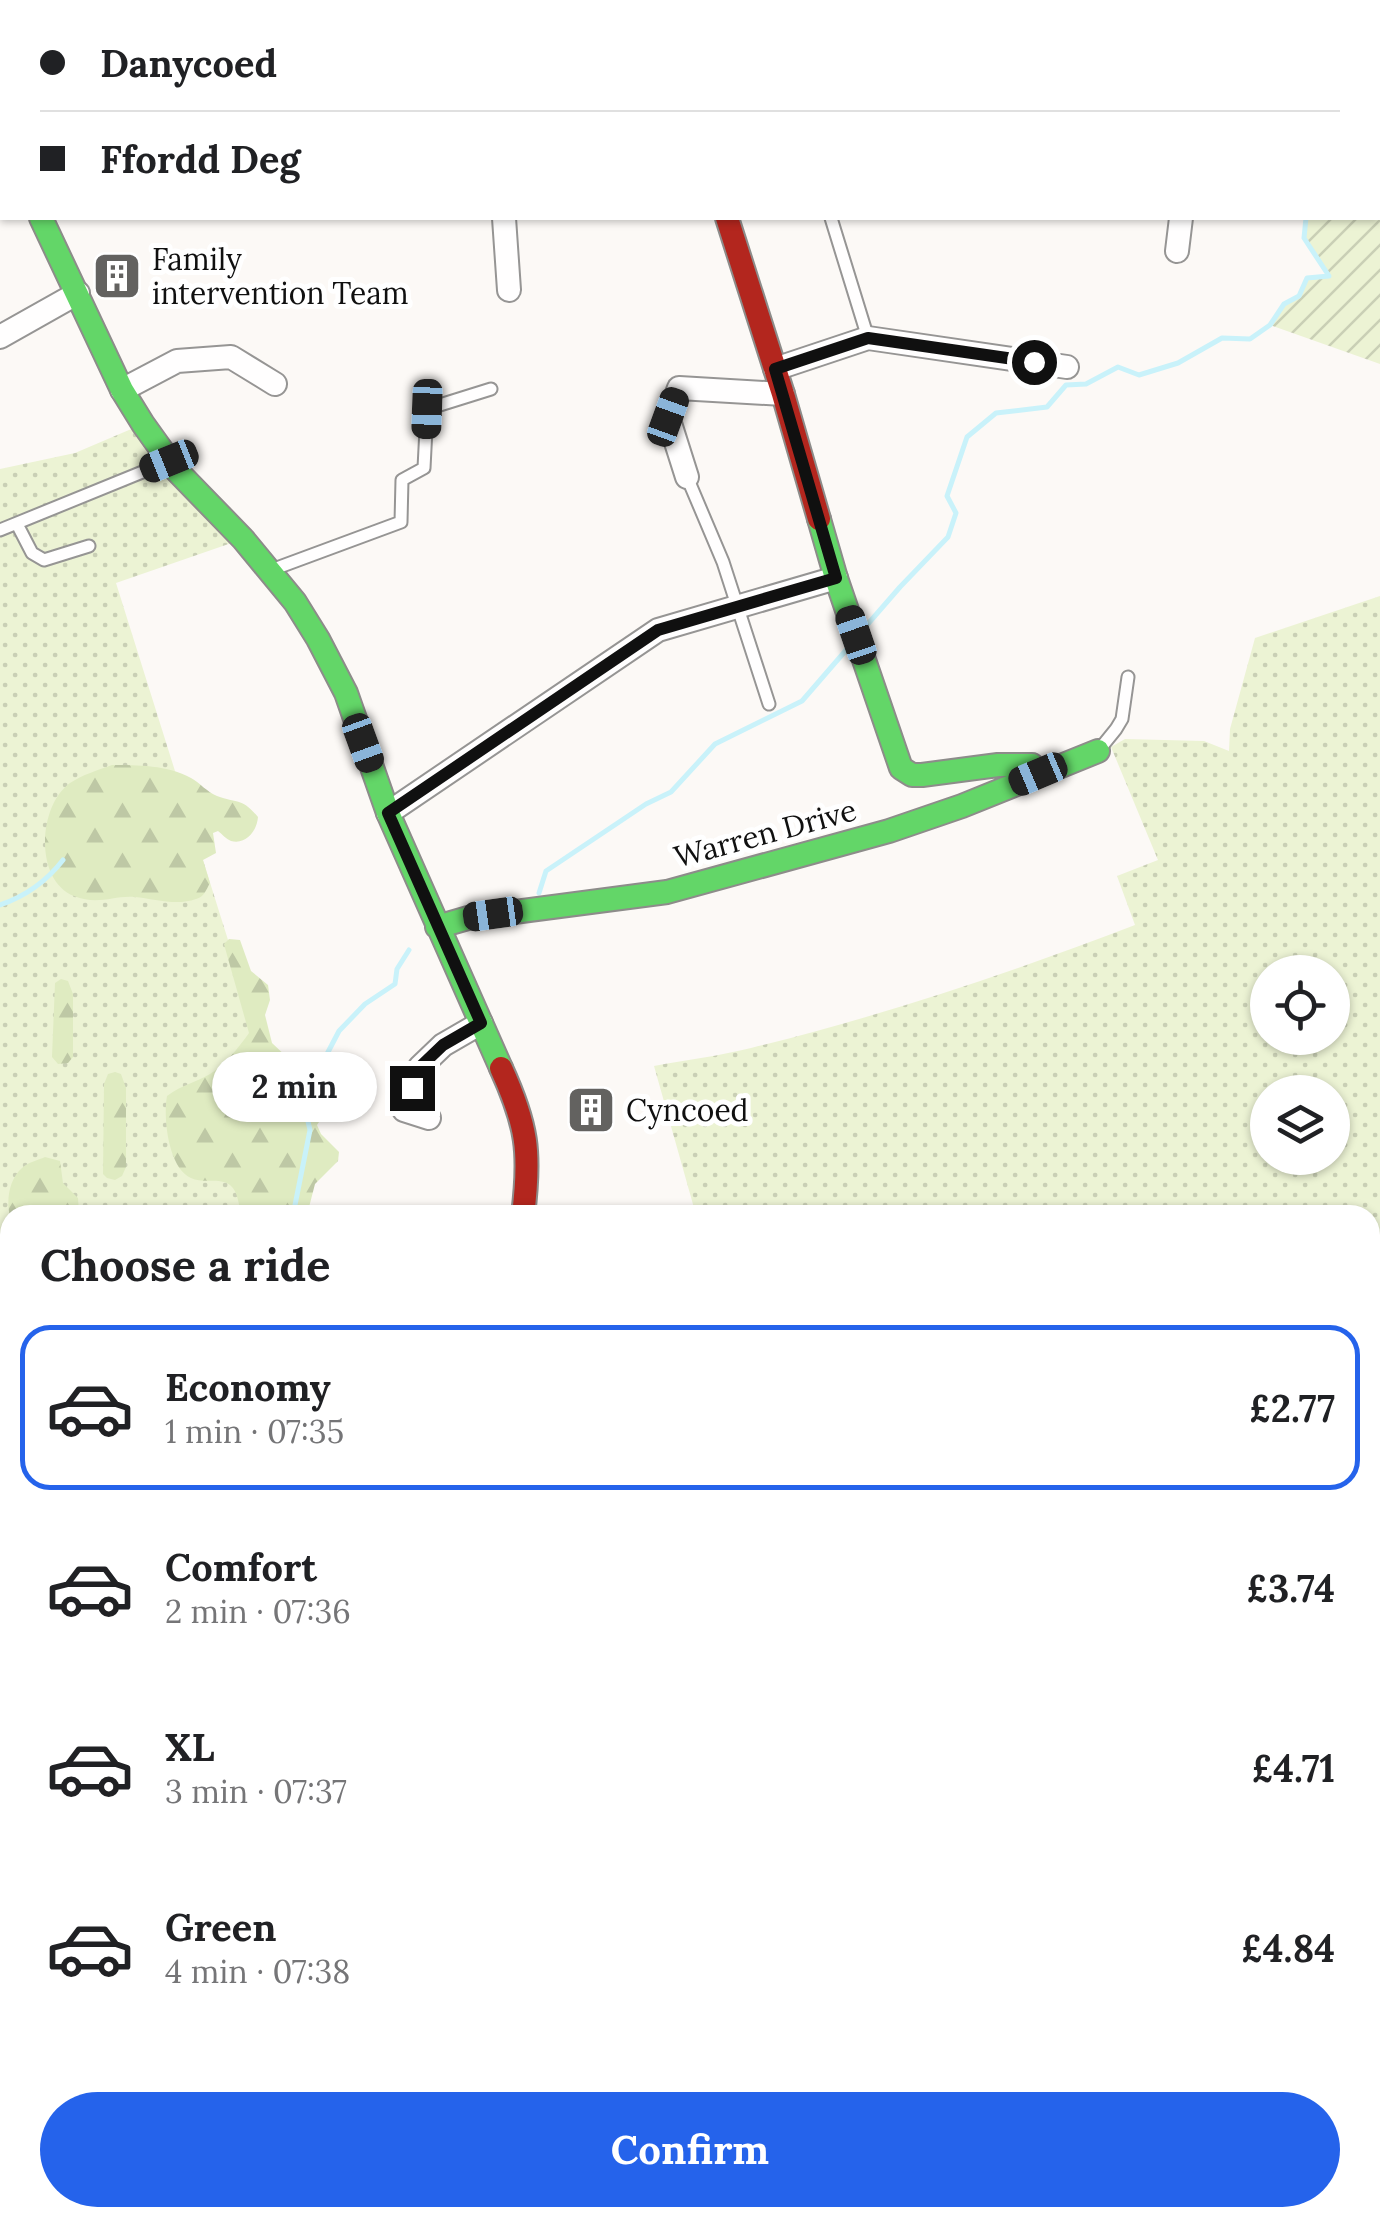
<!DOCTYPE html>
<html lang="en">
<head>
<meta charset="utf-8">
<style>
  body { margin:0; font-family:Lora,serif; background:#f6f6f6; color:#202124; height:100vh; display:flex; flex-direction:column; font-size:38px; white-space:nowrap }
  * { box-sizing:border-box; margin:0 }
  p { font-size:32px; color:#757577 }
  .icon { flex:none; width:55px; height:55px; fill:none; stroke:currentColor; stroke-width:2; stroke-linecap:round; stroke-linejoin:round }
  .map { position:relative; flex:1; overflow:hidden }
  .panel { position:absolute; left:0px; top:1205px; width:1380px; height:1022px; display:flex; flex-direction:column; background:#fff; border-radius:30px 30px 0 0; box-shadow:0 2px 8px #0004 }
  .panel>* { flex:none }
  .top-card { position:absolute; left:0px; top:0px; width:1380px; height:220px; box-shadow:0 2px 8px #0004; display:grid; align-content:center; height:220px; padding:0 40px; background:#fff }
  .buttons { position:absolute; left:1250px; top:955px; display:grid; gap:20px }
  .buttons a { display:grid; place-items:center; width:100px; height:100px; border-radius:50%; background:#fff; box-shadow:0 2px 8px #0004; font-size:50px }
  .end { position:absolute; width:45px; height:45px; margin:-22px; border:12px solid #101010; background:#fff; box-shadow:0 0 0 5px #fff }
  .from { border-radius:50% }
  .bubble { position:absolute; height:70px; border-radius:35px; background:#fff; box-shadow:0 2px 8px #0004; font-size:32px; font-weight:700; line-height:70px; text-align:center }
  .car { position:absolute; width:30px; height:60px; margin:-30px -15px; border-radius:12px; box-shadow:0 0 8px 2px #0007; background:linear-gradient(#222 24%,#8ab4d8 0 40%,#222 0 76%,#8ab4d8 0 86%,#222 0) }
  .top-card b { display:flex; align-items:center; gap:35px; height:95px; font-size:38px }
  .top-card b+b { border-top:2px solid #e0e0e0 }
  .top-card i { width:25px; height:25px; background:#202124 }
  ul { padding:0; list-style:none }
  li { display:flex; align-items:center; gap:30px; height:165px; margin:0 20px 15px; padding:0 20px; border:5px solid transparent; border-radius:30px }
  li div { flex:1 }
  li b { display:block; font-size:38px }
  li em { font-style:normal; font-weight:700 }
  li.selected { border-color:#2563eb }
  li>.icon { width:90px; height:90px; stroke-width:1.5 }
  h2 { padding:0 40px; font-size:45px; line-height:120px }
  .action { display:flex; gap:20px; margin-top:auto; padding:20px 40px }
  .action a { flex:1; height:115px; border-radius:60px; background:#2563eb; color:#fff; font-size:40px; font-weight:700; line-height:115px; text-align:center }
  .map>svg:first-child { display:block }
  .grass { fill:url(#grass-dots); fill-rule:evenodd }
  .forest { fill:url(#forest-firs) }
  .park { fill:url(#park-tufts) }
  .garden { fill:url(#garden-furrows) }
  .lines { fill:none; stroke-linecap:round; stroke-linejoin:round }
  .stream { stroke:#c9f2fa; stroke-width:5 }
  .lane-casing { stroke:#969594; stroke-width:15 }
  .street-casing { stroke:#969594; stroke-width:26 }
  .fast-casing { stroke:#8d8c8a; stroke-width:26 }
  .jam-casing { stroke:#8d8c8a; stroke-width:26 }
  .lane { stroke:#fffefe; stroke-width:11 }
  .street { stroke:#fffefe; stroke-width:22 }
  .fast { stroke:#63d668; stroke-width:22 }
  .jam { stroke:#b3261e; stroke-width:22 }
  .rail-casing { stroke:#dac4c9; stroke-width:9 }
  .rail { stroke:#fff; stroke-width:5; stroke-dasharray:15; stroke-linecap:butt }
  .route { stroke:#101010; stroke-width:12 }
  .labels { text-anchor:middle; dominant-baseline:central; stroke-width:10; stroke-linejoin:round; paint-order:stroke }
  .poi-label { font-size:30px; fill:#101010; stroke:#fff; text-anchor:start }
  .street-label { font-size:30px; fill:#101010; stroke:#fff }
</style>
</head>
<body>
<div class="map">
<svg width="1380" height="2227" viewBox="0 0 1380 2227">
  <defs>
    <pattern id="grass-dots" width="8" height="8" patternUnits="userSpaceOnUse" patternTransform="scale(2.5)"><rect width="8" height="8" fill="#ecf3d4"/><path d="M2 2h.1M6 6h.1" fill="none" stroke="#c9cfb5" stroke-width="1.8" stroke-linecap="round"/></pattern>
    <pattern id="forest-firs" width="22" height="20" patternUnits="userSpaceOnUse" patternTransform="scale(2.5)"><rect width="22" height="20" fill="#dfebc1"/><path d="M5 1l3.5 6h-7zM16 11l3.5 6h-7z" fill="#bec8a5"/></pattern>
    <pattern id="park-tufts" width="24" height="20" patternUnits="userSpaceOnUse" patternTransform="scale(2.5)"><rect width="24" height="20" fill="#ecf3d4"/><path d="M3 7l-1-3M5 7V3M7 7l1-3M15 17l-1-3M17 17v-4M19 17l1-3" fill="none" stroke="#c9cfb5"/></pattern>
    <pattern id="garden-furrows" width="10" height="10" patternUnits="userSpaceOnUse" patternTransform="scale(2.5)"><rect width="10" height="10" fill="#ecf3d4"/><path d="M-1 1l2-2M0 10L10 0M9 11l2-2" fill="none" stroke="#c9cfb5"/></pattern>
  </defs>
  <rect width="100%" height="100%" fill="#fcf9f6"/>
  <path class="grass" d="M143,424L243,539L116,583L266,1061L288,1215H10V1864L0,1868V469L75,453Z
    M1380,596V1525L1370,1526V1215H725L723,1207L710,1215H696L654,1066C686,1060 719,1056 751,1048C882,1016 1010,973 1135,925L1117,876L1158,860L1111,747L1125,739L1204,741L1229,751L1230,729L1255,638ZM1268,972H1332V1038H1268ZM1268,1092H1332V1158H1268Z"/>
  <path class="forest" d="M112,765C137,765 168,765 191,778C200,783 207,792 217,796C238,804 241,797 258,817C257,830 247,845 231,841C226,839 222,834 218,831L213,833L216,853L203,860L210,883C206,890 204,897 196,899C177,906 154,899 135,897C114,895 98,906 74,896C34,880 38,806 70,783C82,775 98,770 112,765Z
    M229,939L240,940L251,971L268,985L270,1000L265,1015L272,1043L289,1059L309,1067L326,1057C358,1064 372,1106 339,1118C333,1120 327,1119 321,1119L317,1125L321,1134L339,1152L338,1161L315,1184L307,1215H241C239,1206 238,1191 230,1185C220,1177 202,1184 191,1178C168,1168 163,1117 167,1096C183,1084 195,1083 210,1074C225,1065 239,1047 249,1033L227,955L224,944Z
    M61,979L68,981L73,994V1057L68,1063L58,1064L52,1057L55,983Z
    M115,1072L121,1074L126,1088V1167L122,1176L115,1180L107,1178L103,1174L104,1084L108,1074Z
    M45,1157L60,1161L63,1183L78,1198L79,1213L47,1215L39,1213L37,1215L10,1216C6,1201 9,1179 22,1168C27,1163 38,1160 45,1157Z
    M1380,1525V2227H543L539,2218H1370V1526Z"/>
  <path class="park" d="M10,1864V2218H383L378,2227H0V1868Z"/>
  <path class="garden" d="M1378,72H1380V364L1270,325L1284,304L1299,296L1307,278L1328,275L1304,238L1306,218H1378Z"/>
  <g class="lines">
    <path class="stream" d="M867,625L900,587L948,537L956,513L947,496L967,437L996,413L1047,407L1066,385L1086,384L1118,367L1139,375L1178,363L1222,338L1250,339L1270,325L1284,304L1299,296L1307,278L1329,276L1304,238L1306,218
      M539,893L546,871L646,804L671,792L715,744L802,701L847,649
      M0,905C26,896 46,882 63,860
      M293,1215L310,1130L303,1100L339,1031L365,1004L395,984L397,969L409,950
      M335,2218L337,2227"/>
    <g class="lane-casing">
      <path id="lane" d="M760,0L761,2
        M831,218L868,338
        M687,477L723,562L769,704
        M17,524L32,553L44,560L89,546
        M0,530L167,462
        M274,569L401,522L402,480L424,468L427,409L491,389
        M1099,750L1116,729L1122,719L1128,677"/>
    </g>
    <g class="street-casing">
      <path id="street" d="M492,0V2
        M657,0L658,2
        M955,0L975,2
        M1378,51H1380
        M504,218L509,290
        M1177,251L1181,218
        M0,337L78,293
        M775,369L868,338L1067,367
        M122,390L177,361L231,357L275,384
        M687,477L668,417L679,388L783,394
        M388,813L658,630L836,578
        M429,1118L404,1110L420,1067L443,1045L481,1023"/>
    </g>
    <g class="fast-casing">
      <path id="fast" d="M0,135L2,140
        M41,218L122,390L143,424L176,470L243,539L295,602L318,639L346,693L388,813L501,1068
        M819,519L836,578L901,768L912,775H922L998,765H1032L1038,774
        M437,927L468,918L667,892L889,831L962,806L1098,751
        M477,2218L478,2227"/>
    </g>
    <g class="jam-casing">
      <path id="jam" d="M727,218L783,394L819,519
        M501,1068C527,1125 531,1152 523,1215"/>
    </g>
    <use href="#lane" class="lane"/>
    <use href="#street" class="street"/>
    <use href="#fast" class="fast"/>
    <use href="#jam" class="jam"/>
    <g class="rail-casing">
      <path id="rail" d="M1261,0L1281,2
        M1357,0L1375,2"/>
    </g>
    <use href="#rail" class="rail"/>
  </g>
  <g class="lines">
    <path class="route" d="M412,1088L420,1067L443,1045L481,1023L388,813L658,630L836,578L775,369L868,338L1034,362"/>
  </g>
  <defs>
    <g id="building-square" transform="scale(2.5)"><rect x="-9" y="-9" width="18" height="18" rx="4" fill="#636260" stroke="#fff"/><path d="M-4-6H4V6H1V3H-1V6H-4ZM-2.5-4.3h1.7v1.8h-1.7ZM.8-4.3h1.7v1.8H.8ZM-2.5-1h1.7V.8h-1.7ZM.8-1h1.7V.8H.8Z" fill="#fff"/></g>
  </defs>
  <g fill-rule="evenodd">
    <use href="#building-square" x="117" y="276"/>
    <use href="#building-square" x="591" y="1110"/>
  </g>
  <g class="labels">
    <g class="poi-label">
      <text x="152" y="259">Family<tspan x="152" dy="34">intervention Team</tspan></text>
      <text x="626" y="1110">Cyncoed</text>
    </g>
    <g class="street-label">
      <text transform="translate(765 833) rotate(-15)">Warren Drive</text>
    </g>
  </g>
</svg>
<div class="buttons">
<a><svg class="icon" aria-label="locate" viewBox="0 0 24 24"><circle cx="12" cy="12" r="6"/><path d="M12 2v4M12 18v4M2 12h4M18 12h4"/></svg></a>
<a><svg class="icon" aria-label="layers" viewBox="0 0 24 24"><path d="M12 4l9 5-9 5-9-5zM3 14l9 5 9-5"/></svg></a>
</div>
<i class="end from" style="left:1034px;top:362px"></i>
<i class="end" style="left:412px;top:1088px"></i>
<div class="bubble" style="left:212px;top:1052px;width:165px">2 min</div>
<i class="car" style="left:427px;top:409px;rotate:182deg"></i>
<i class="car" style="left:668px;top:417px;rotate:20deg"></i>
<i class="car" style="left:169px;top:461px;rotate:248deg"></i>
<i class="car" style="left:856px;top:635px;rotate:341deg"></i>
<i class="car" style="left:363px;top:743px;rotate:160deg"></i>
<i class="car" style="left:1038px;top:774px;rotate:247deg"></i>
<i class="car" style="left:493px;top:914px;rotate:262deg"></i>
<div class="top-card">
<b><i class="from"></i>Danycoed</b>
<b><i></i>Ffordd Deg</b>
</div>
<section class="panel">
<h2>Choose a ride</h2>
<ul>
<li class="selected"><svg class="icon" aria-label="car" viewBox="0 0 24 24"><path d="M5 17H2v-5l4-1 3-4h7l3 4 3 1v5h-3M9 17h6M6 11h13"/><circle cx="7" cy="17" r="2"/><circle cx="17" cy="17" r="2"/></svg><div><b>Economy</b><p>1 min · 07:35</p></div><em>£2.77</em></li>
<li><svg class="icon" aria-label="car" viewBox="0 0 24 24"><path d="M5 17H2v-5l4-1 3-4h7l3 4 3 1v5h-3M9 17h6M6 11h13"/><circle cx="7" cy="17" r="2"/><circle cx="17" cy="17" r="2"/></svg><div><b>Comfort</b><p>2 min · 07:36</p></div><em>£3.74</em></li>
<li><svg class="icon" aria-label="car" viewBox="0 0 24 24"><path d="M5 17H2v-5l4-1 3-4h7l3 4 3 1v5h-3M9 17h6M6 11h13"/><circle cx="7" cy="17" r="2"/><circle cx="17" cy="17" r="2"/></svg><div><b>XL</b><p>3 min · 07:37</p></div><em>£4.71</em></li>
<li><svg class="icon" aria-label="car" viewBox="0 0 24 24"><path d="M5 17H2v-5l4-1 3-4h7l3 4 3 1v5h-3M9 17h6M6 11h13"/><circle cx="7" cy="17" r="2"/><circle cx="17" cy="17" r="2"/></svg><div><b>Green</b><p>4 min · 07:38</p></div><em>£4.84</em></li>
</ul>
<div class="action"><a>Confirm</a></div>
</section>
</div>
</body>
</html>
